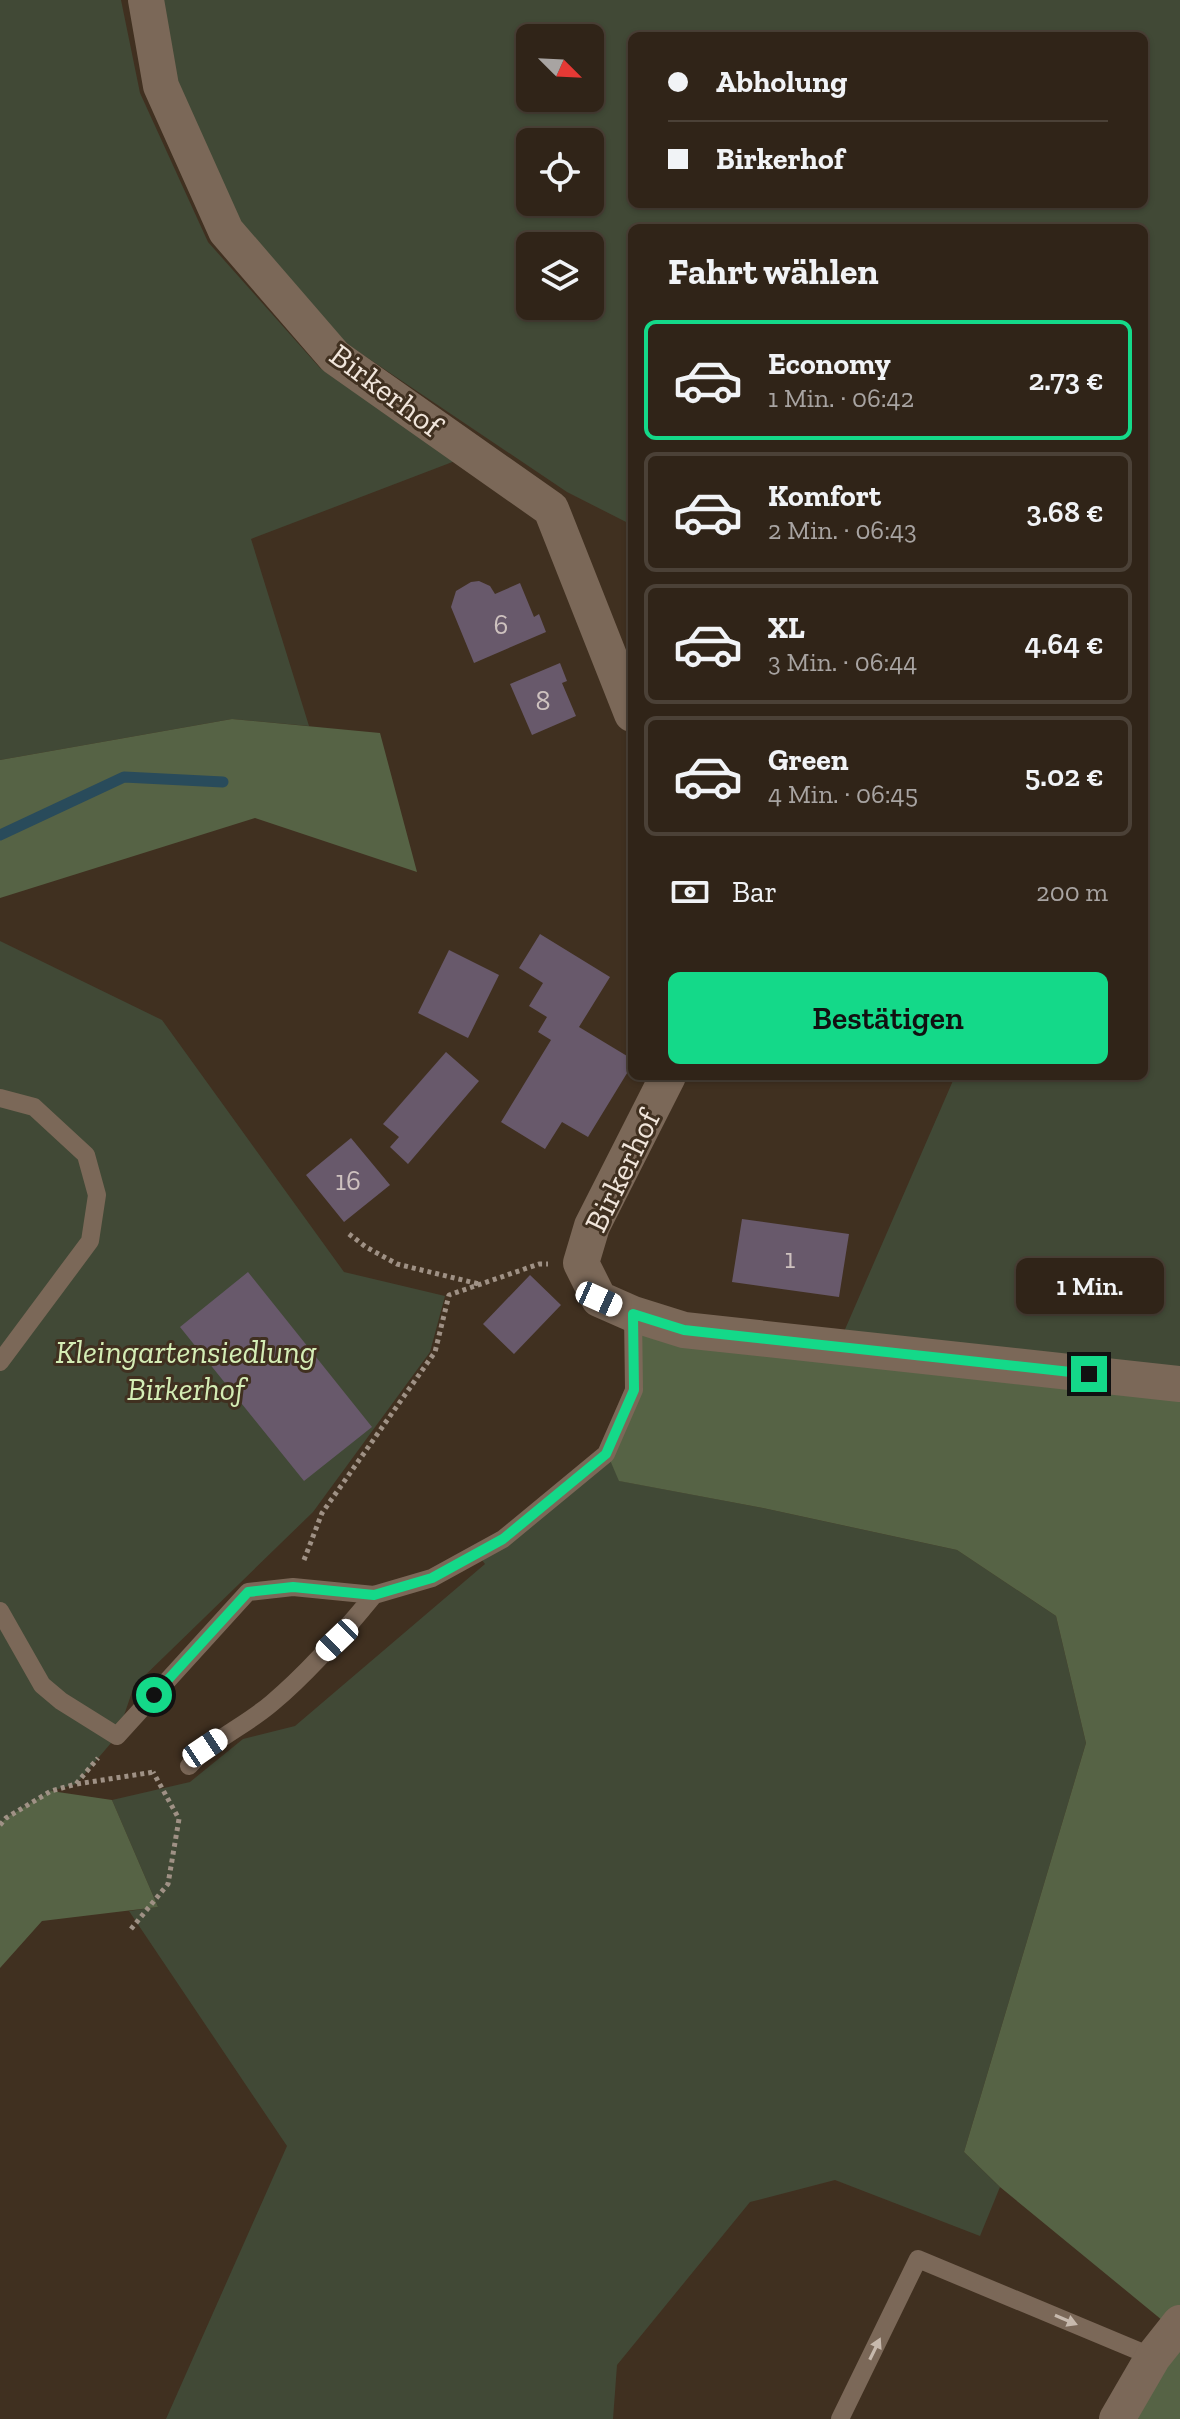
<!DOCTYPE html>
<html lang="de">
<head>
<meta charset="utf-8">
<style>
  body { margin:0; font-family:"Zilla Slab",serif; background:#3c3025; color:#f1f3f6; height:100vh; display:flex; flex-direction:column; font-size:30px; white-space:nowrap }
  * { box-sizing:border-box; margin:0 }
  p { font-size:26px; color:#a8a4a2 }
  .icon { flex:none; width:44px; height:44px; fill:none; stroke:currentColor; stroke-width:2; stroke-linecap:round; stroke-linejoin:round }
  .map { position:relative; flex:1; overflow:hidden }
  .drawer { position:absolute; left:628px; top:224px; width:520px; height:856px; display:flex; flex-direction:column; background:#302418; border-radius:12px; box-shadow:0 2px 6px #0004,0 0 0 2px #4b4137 }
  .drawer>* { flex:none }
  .hud { position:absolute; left:628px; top:32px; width:520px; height:176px; border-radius:12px; box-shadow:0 2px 6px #0004,0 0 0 2px #4b4137; display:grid; align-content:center; height:176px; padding:0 40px; background:#302418 }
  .needle { width:52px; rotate:114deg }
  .buttons { position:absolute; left:516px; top:24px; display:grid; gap:16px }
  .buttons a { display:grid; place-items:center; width:88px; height:88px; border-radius:12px; background:#302418; box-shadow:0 2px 6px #0004,0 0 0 2px #4b4137; font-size:40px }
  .end { position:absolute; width:36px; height:36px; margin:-18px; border:10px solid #14d989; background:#111; box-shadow:0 0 0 4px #111 }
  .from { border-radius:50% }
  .bubble { position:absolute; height:56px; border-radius:12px; background:#302418; box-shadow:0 2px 6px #0004,0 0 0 2px #4b4137; font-size:26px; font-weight:600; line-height:56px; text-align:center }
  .car { position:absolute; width:24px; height:48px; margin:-24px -12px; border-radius:10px; box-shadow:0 0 6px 2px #0007; background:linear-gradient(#fff 24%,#345 0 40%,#fff 0 76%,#345 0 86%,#fff 0) }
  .hud b { display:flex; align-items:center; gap:28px; height:76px; font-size:30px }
  .hud b+b { border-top:2px solid #4b4137 }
  .hud i { width:20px; height:20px; background:#f1f3f6 }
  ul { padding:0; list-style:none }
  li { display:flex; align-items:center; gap:24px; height:120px; margin:0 16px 12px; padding:0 24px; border:4px solid #4b4137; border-radius:12px }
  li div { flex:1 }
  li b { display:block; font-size:30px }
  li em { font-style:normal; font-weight:600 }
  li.selected { border-color:#14d989 }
  li>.icon { width:72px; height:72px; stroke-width:1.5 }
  h2 { padding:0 40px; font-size:36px; line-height:96px }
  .pay { display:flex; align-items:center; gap:20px; height:88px; padding:0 40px; font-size:30px }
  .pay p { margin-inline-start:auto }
  .cta { display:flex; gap:16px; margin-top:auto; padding:16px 40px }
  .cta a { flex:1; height:92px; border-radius:12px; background:#14d989; color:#111; font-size:32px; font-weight:600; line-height:92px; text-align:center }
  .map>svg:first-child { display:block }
  .green { fill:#414936; fill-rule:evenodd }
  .forest { fill:#566345 }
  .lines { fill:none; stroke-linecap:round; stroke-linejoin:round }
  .stream { stroke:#294b5b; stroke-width:11 }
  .building { fill:#68596b }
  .path { stroke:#9f9185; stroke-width:5; stroke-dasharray:4 4; stroke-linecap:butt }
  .service { stroke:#7b6858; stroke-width:18 }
  .minor { stroke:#7b6858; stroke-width:36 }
  .oneway { fill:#c7b9ad }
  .route { stroke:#14d989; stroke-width:10 }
  .labels { text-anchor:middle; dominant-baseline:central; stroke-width:6; stroke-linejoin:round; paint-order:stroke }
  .number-label { font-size:28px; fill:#cec2bf }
  .street-label { font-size:32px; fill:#f0e5db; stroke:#403020 }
  .park-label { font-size:32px; font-style:italic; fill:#d4edb5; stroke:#403020 }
</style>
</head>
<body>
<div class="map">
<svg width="1180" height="2419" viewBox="0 0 1180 2419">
  <rect width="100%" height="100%" fill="#403020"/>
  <path class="green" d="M0,0H121L140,93L208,242L320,368L455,461L251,539L309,726L232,719L0,760Z
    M162,0H1180V1372L843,1334L955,1076H1144V228H632V525L567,492L347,344L238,221L175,79ZM632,36H1144V204H632ZM530,38H590V98H530ZM530,142H590V202H530ZM530,246H590V306H530Z
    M0,941L162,1020L344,1272L445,1296L430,1352L313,1512L134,1686L117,1736L76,1784L51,1791L6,1818L0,1825Z
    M609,1458L620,1481L763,1508L957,1550L1056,1616L1086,1743L964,2152L1000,2187L980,2236L835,2180L750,2202L617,2365L613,2419H166L287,2146L129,1911L158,1907L112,1800L190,1782L243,1739L295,1726L485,1564L479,1556Z"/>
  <path class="forest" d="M232,719L380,733L417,872L255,818L0,898V760Z
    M638,1323L1180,1394V2310L1168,2325L1000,2187L964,2152L1086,1743L1056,1616L957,1550L763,1508L619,1481L609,1458L639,1391Z
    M51,1791L112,1800L158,1907L42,1921L0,1968V1825L6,1818Z
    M1180,2335V2419H1128Z"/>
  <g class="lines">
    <path class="stream" d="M0,835L124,777L223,782"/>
  </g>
  <path class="building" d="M479,581L490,586L495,594L520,583L534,617L539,614L546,632L474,663L451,607L456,591L471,582Z
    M560,663L567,681L562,683L576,716L532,735L510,684Z
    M540,934L610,977L579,1027L632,1059V1065L588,1137L562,1122L545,1149L501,1122L551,1040L538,1032L547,1017L529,1006L543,983L519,968Z
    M449,950L499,975L468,1038L418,1013Z
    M446,1052L479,1081L408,1164L390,1147L399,1137L383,1124Z
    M351,1138L390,1185L344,1222L306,1175Z
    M742,1219L849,1234L839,1297L732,1282Z
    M248,1272L372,1427L304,1481L180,1327Z
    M530,1275L561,1305L514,1354L483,1324Z"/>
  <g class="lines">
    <path class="path" d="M349,1234L366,1247L397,1264L479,1284
      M304,1560L322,1513L435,1352L449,1295L539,1264H548
      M77,1784L154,1772
      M0,1825L6,1818L51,1791L76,1784L98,1758
      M131,1929L168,1884L179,1819L153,1772"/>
    <path class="service" d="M0,1098L34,1107L86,1155L97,1195L90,1241L0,1362
      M0,1611L42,1685L61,1701L117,1736L248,1592L293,1587L374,1595L432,1578L503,1539L606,1454L634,1390L633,1314
      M189,1766C214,1738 244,1727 272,1703C310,1671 343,1633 374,1595
      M840,2419L918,2259L1153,2357"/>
    <path class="minor" d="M146,0L161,86L226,231L335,357L551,509L632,714
      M668,1076L592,1226L581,1263L599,1299L633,1314L684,1330L1180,1384
      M1117,2419L1153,2357L1180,2323"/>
  </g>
  <defs><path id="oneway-solid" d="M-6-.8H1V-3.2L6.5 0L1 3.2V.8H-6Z" transform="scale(2)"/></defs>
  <g class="oneway">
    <use href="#oneway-solid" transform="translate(1066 2320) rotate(23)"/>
    <use href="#oneway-solid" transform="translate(875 2349) rotate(-64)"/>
  </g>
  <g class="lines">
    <path class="route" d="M154,1695L248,1592L293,1587L374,1595L432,1578L503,1539L606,1454L634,1390L633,1314L684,1330L1089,1374"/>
  </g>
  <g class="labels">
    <g class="number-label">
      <text x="501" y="624">6</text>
      <text x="543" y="700">8</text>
      <text x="348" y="1180">16</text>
      <text x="790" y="1258">1</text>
    </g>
    <g class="street-label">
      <text transform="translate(386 390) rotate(37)">Birkerhof</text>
      <text transform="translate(622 1171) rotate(-64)">Birkerhof</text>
    </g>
    <g class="park-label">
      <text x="186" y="1352">Kleingartensiedlung<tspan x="186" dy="37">Birkerhof</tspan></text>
    </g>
  </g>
</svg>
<div class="buttons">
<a><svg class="needle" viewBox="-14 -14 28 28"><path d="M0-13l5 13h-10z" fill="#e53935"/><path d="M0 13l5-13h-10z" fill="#a8a4a2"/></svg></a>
<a><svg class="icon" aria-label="locate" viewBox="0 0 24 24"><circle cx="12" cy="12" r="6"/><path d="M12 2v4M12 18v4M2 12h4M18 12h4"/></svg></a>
<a><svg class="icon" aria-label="layers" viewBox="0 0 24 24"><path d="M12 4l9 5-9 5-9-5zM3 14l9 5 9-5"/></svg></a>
</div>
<i class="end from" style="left:154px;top:1695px"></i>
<i class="end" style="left:1089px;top:1374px"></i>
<div class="bubble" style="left:1016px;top:1258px;width:148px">1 Min.</div>
<i class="car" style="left:599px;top:1299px;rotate:114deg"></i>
<i class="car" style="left:337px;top:1640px;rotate:226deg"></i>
<i class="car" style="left:205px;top:1748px;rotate:56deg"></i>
<div class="hud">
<b><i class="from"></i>Abholung</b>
<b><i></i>Birkerhof</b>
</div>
<section class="drawer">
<h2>Fahrt wählen</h2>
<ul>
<li class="selected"><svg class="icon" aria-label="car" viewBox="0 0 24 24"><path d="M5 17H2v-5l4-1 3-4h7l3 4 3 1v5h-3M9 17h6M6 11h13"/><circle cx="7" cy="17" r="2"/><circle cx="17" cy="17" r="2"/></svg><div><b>Economy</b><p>1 Min. · 06:42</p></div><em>2.73 €</em></li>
<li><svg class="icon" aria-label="car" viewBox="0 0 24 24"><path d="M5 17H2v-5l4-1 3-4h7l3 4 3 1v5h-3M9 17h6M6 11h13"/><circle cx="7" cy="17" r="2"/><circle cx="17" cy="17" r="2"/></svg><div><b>Komfort</b><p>2 Min. · 06:43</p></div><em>3.68 €</em></li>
<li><svg class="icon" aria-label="car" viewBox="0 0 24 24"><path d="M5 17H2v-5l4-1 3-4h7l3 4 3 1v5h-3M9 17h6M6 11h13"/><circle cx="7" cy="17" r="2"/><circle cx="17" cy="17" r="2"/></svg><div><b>XL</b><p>3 Min. · 06:44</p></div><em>4.64 €</em></li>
<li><svg class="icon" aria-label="car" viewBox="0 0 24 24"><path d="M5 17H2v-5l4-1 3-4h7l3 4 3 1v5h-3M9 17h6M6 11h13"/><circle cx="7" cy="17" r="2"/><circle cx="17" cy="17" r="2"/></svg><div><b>Green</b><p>4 Min. · 06:45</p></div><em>5.02 €</em></li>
</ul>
<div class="pay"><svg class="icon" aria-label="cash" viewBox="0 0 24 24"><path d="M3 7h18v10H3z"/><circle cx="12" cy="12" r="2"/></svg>Bar<p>200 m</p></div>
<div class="cta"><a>Bestätigen</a></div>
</section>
</div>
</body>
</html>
